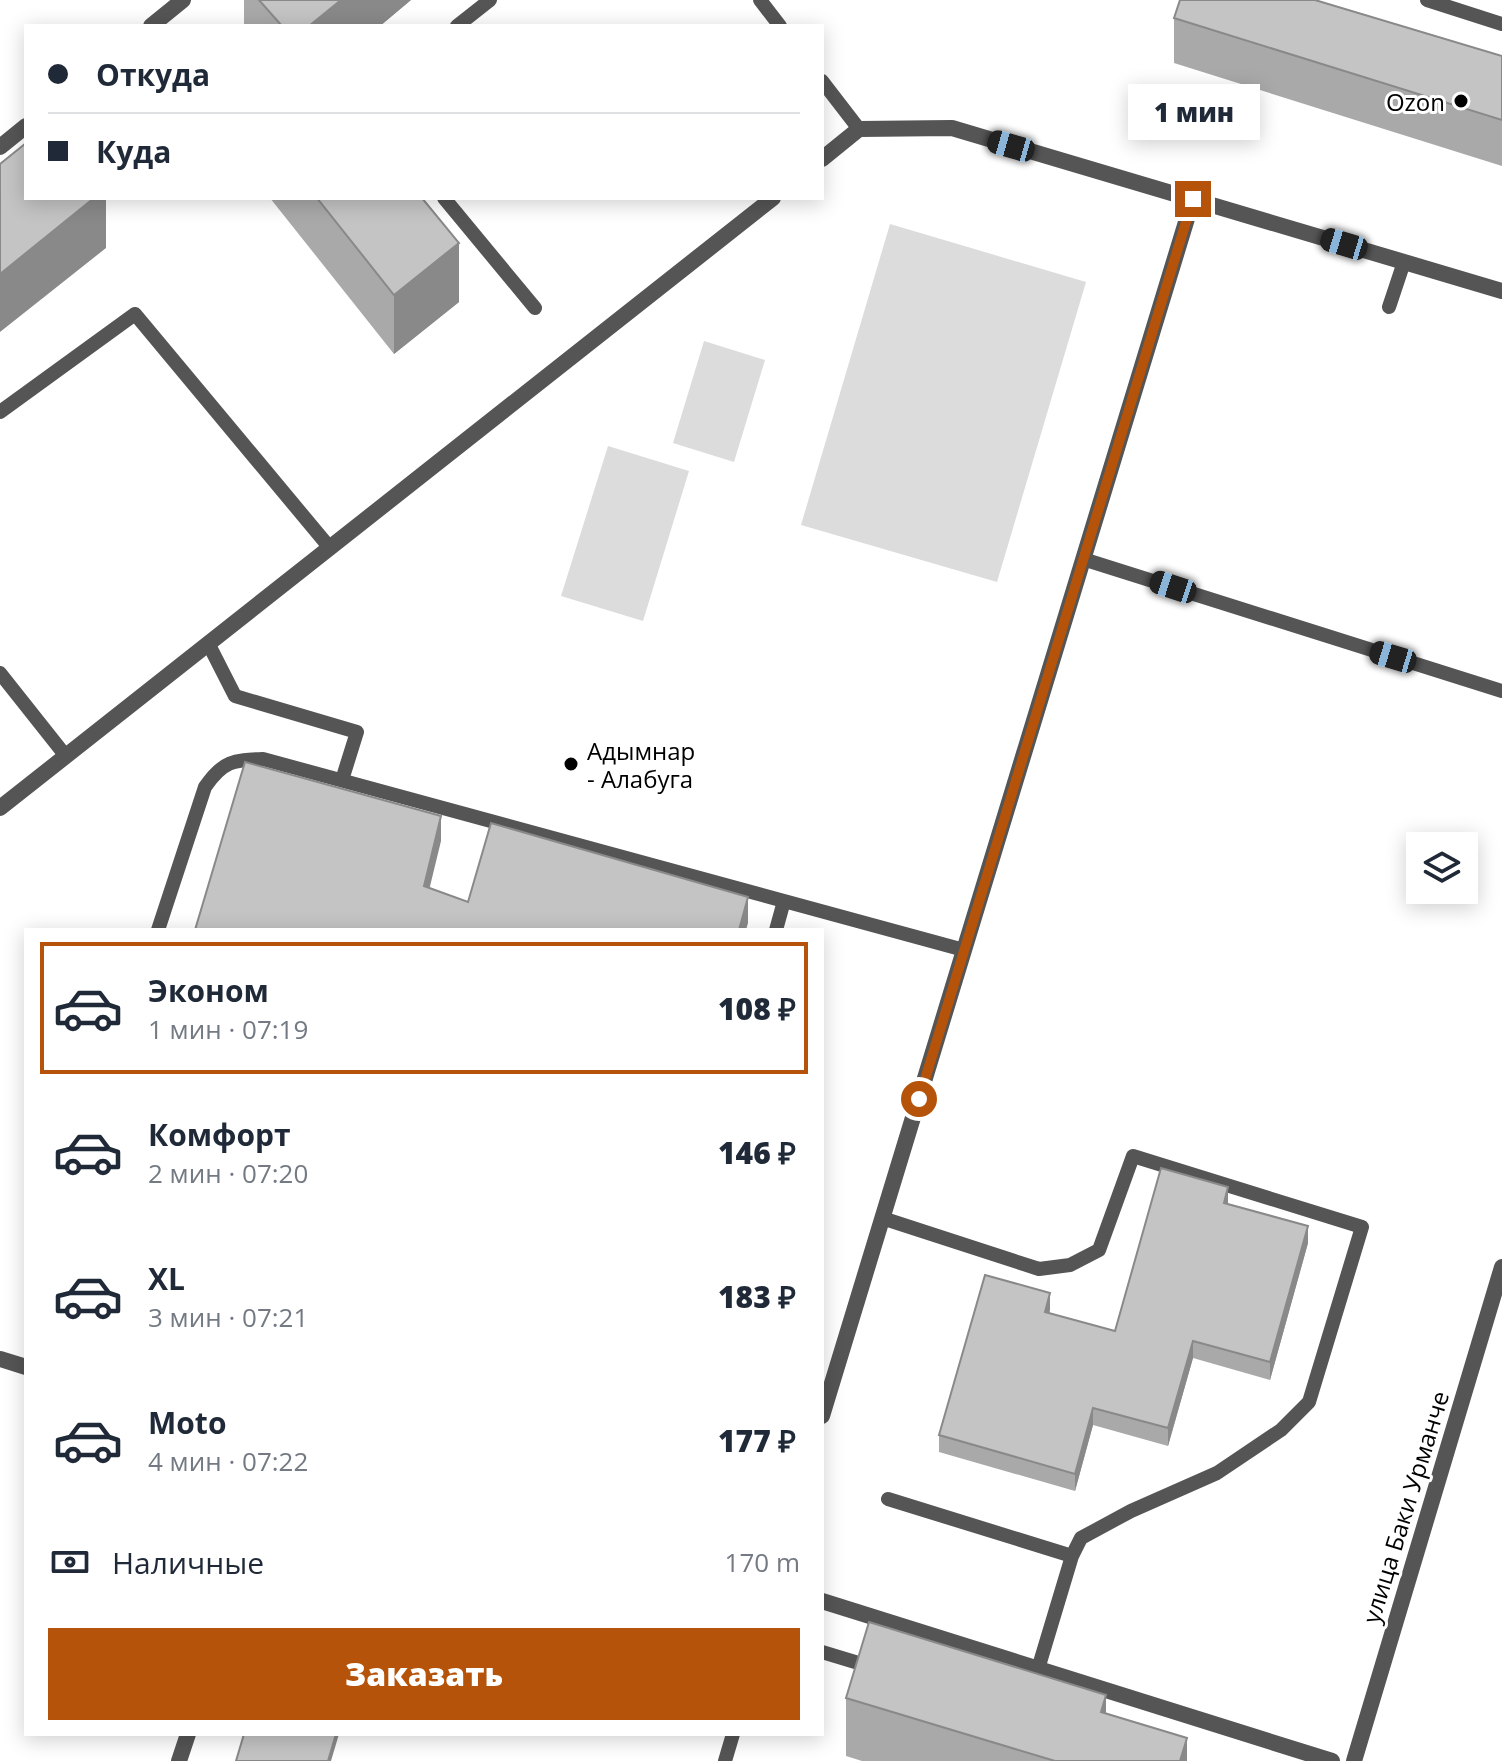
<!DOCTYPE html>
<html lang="ru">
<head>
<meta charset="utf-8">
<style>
  body { margin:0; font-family:"Open Sans",sans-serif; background:#f2f2f3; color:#1f2937; height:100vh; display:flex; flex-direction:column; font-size:30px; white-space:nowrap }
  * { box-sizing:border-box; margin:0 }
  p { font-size:26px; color:#747a83 }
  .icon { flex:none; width:44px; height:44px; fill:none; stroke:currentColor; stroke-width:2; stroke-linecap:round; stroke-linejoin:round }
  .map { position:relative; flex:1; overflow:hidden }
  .side { position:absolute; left:24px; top:928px; width:800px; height:808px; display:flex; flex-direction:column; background:#fff; border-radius:0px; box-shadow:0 4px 20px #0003 }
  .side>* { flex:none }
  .top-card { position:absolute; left:24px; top:24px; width:800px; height:176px; border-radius:0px; box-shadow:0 4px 20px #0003; display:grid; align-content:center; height:176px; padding:0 24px; background:#fff }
  .buttons { position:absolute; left:1406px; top:832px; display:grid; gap:16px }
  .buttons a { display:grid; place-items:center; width:72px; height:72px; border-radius:0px; background:#fff; box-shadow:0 4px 20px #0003; font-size:40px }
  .end { position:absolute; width:36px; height:36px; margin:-18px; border:10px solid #b45309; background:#fff; box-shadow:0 0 0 4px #fff }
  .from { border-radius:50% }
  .bubble { position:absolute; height:56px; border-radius:0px; background:#fff; box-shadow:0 4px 20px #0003; font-size:26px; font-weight:800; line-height:56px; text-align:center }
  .car { position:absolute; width:24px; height:48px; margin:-24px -12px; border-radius:10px; box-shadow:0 0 6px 2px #0007; background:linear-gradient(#222 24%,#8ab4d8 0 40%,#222 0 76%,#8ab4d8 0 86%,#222 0) }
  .top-card b { display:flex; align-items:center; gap:28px; height:76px; font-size:30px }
  .top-card b+b { border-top:2px solid #e0e1e3 }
  .top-card i { width:20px; height:20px; background:#1f2937 }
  ul { padding:14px 0 0; list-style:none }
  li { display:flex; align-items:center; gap:24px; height:132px; margin:0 16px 12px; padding:0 8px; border:4px solid transparent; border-radius:0px }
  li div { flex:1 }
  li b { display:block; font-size:30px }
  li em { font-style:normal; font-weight:800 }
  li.selected { border-color:#b45309 }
  li>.icon { width:72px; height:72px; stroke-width:1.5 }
  .pay { display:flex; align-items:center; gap:20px; height:88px; padding:0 24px; font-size:30px }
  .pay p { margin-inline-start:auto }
  .cta { display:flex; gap:16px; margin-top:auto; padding:16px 24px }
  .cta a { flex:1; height:92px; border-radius:0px; background:#b45309; color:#fff; font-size:32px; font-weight:800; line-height:92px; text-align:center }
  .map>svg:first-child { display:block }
  .green { fill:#dcdcdc }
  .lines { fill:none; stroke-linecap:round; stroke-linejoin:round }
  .lane { stroke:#555; stroke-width:14 }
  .street { stroke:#555; stroke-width:16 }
  .wall { fill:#a9a9a9 }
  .shaded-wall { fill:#898989 }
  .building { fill:#c4c4c4; stroke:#898989; stroke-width:2 }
  .route { stroke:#b45309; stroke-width:10 }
  .poi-dot { fill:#000; stroke:#fff; stroke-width:3 }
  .labels { text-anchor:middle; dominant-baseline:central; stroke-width:6; stroke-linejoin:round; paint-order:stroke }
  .poi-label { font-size:24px; fill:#000; stroke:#fff; text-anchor:end }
  .street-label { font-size:24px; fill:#000; stroke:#fff }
</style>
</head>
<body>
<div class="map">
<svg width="1502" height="1761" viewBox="0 0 1502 1761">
  <rect width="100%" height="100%" fill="#fff"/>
  <path class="green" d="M890,224L1086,282L997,582L801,525Z
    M704,341L765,360L734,462L673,443Z
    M608,446L689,471L643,621L561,596Z"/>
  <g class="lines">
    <path class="lane" d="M760,0L780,26
      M1427,0L1502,24
      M457,26L490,0
      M822,81L859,129
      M444,198L535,308
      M1389,307L1404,262
      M0,412L135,314L330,548
      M1083,559L1502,691
      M208,643L235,696L357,732L342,780
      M0,673L65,755
      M158,930L205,787C223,761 233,760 263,759L964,950
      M776,930L784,901
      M882,1218L1039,1269L1070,1265L1099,1250L1133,1156L1362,1227L1309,1402L1281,1430L1217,1473L1131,1511L1081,1538L1072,1556L1038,1669
      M888,1499L1072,1556
      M822,1652L875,1668
      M725,1761L733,1734"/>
    <path class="street" d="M151,26L183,0
      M0,147L26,126
      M822,159L859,129L952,128L1502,291
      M0,808L773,198
      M0,1359L26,1367
      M822,1416L1193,199
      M822,1601L1332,1761
      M179,1761L188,1734
      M1354,1761L1502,1267"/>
  </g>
  <path class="wall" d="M244,0H411L380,26H244Z
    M1174,18L1502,56V166L1174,63Z
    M270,198H422L459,302L394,354Z
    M1228,1204L1308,1243L1270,1380L1193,1358L1168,1446L1093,1425L1075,1491L939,1452V1435L1050,1310L1049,1313L1115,1331Z
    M846,1698L1106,1713L1187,1761H862L846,1756Z"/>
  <path class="shaded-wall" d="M341,0H411L380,26H309Z
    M94,198H106V248L0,332V274Z
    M459,243V302L394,354V295Z
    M441,816V841L424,911V886Z
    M748,897V923L746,930H739Z
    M1228,1187V1205L1224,1203Z
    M1308,1226V1243L1270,1380V1362Z
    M1050,1293V1310L1045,1329V1312Z
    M1193,1341V1358L1168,1446V1428Z
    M1093,1408V1425L1075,1491V1474Z
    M1106,1695V1753L1101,1712Z
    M336,1734H339L331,1761H328Z
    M1187,1738V1761H1180Z"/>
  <path class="building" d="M259,0H341L309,26H282Z
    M1180,0H1315L1502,56V120L1174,18Z
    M26,143V198H94L0,274V164Z
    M317,198H422L459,243L394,295Z
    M245,762L441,816L424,886L468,902L491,823L748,897L739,930H195Z
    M1161,1168L1228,1187L1224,1203L1308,1226L1270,1362L1193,1341L1168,1428L1093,1408L1075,1474L939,1435L985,1275L1050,1293L1045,1312L1115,1331Z
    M869,1622L1106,1695L1101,1712L1187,1738L1180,1761H1055L846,1698Z
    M244,1734H336L328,1761H236Z"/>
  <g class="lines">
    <path class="route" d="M919,1099L1193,199"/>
  </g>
  <g class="poi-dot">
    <circle cx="1461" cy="101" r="8"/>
    <circle cx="571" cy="764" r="8"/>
  </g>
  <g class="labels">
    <g class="poi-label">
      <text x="1445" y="101">Ozon</text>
      <text x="587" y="750" text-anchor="start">Адымнар<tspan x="587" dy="28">- Алабуга</tspan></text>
    </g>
    <g class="street-label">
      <text transform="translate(1405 1507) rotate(-73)">улица Баки Урманче</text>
    </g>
  </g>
</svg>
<div class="buttons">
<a><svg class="icon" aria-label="layers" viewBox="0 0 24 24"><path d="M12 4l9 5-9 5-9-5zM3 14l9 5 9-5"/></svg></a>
</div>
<i class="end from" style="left:919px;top:1099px"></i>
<i class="end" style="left:1193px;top:199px"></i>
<div class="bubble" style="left:1128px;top:84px;width:132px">1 мин</div>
<i class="car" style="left:1011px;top:146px;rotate:286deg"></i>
<i class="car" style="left:1344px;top:244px;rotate:287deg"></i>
<i class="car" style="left:1173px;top:587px;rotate:288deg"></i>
<i class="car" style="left:1393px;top:657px;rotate:287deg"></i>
<div class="top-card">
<b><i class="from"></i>Откуда</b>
<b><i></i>Куда</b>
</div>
<section class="side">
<ul>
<li class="selected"><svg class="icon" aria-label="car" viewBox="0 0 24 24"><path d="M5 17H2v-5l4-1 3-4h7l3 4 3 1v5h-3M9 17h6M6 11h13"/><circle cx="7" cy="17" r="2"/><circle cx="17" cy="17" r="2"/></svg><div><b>Эконом</b><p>1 мин · 07:19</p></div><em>108 ₽</em></li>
<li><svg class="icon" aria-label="car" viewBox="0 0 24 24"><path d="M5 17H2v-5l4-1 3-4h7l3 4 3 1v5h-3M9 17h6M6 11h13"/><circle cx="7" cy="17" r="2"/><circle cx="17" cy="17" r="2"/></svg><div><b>Комфорт</b><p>2 мин · 07:20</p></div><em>146 ₽</em></li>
<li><svg class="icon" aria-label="car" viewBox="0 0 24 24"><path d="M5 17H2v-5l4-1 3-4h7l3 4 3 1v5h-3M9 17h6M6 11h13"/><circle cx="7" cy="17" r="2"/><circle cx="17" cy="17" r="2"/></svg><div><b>XL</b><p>3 мин · 07:21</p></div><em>183 ₽</em></li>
<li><svg class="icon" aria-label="car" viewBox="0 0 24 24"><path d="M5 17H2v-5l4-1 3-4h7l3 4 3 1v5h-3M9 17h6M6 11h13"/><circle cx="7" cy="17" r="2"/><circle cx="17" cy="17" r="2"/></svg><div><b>Moto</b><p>4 мин · 07:22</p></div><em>177 ₽</em></li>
</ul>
<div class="pay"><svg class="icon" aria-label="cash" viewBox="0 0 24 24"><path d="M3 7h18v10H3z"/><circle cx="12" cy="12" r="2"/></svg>Наличные<p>170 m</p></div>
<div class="cta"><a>Заказать</a></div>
</section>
</div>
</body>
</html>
